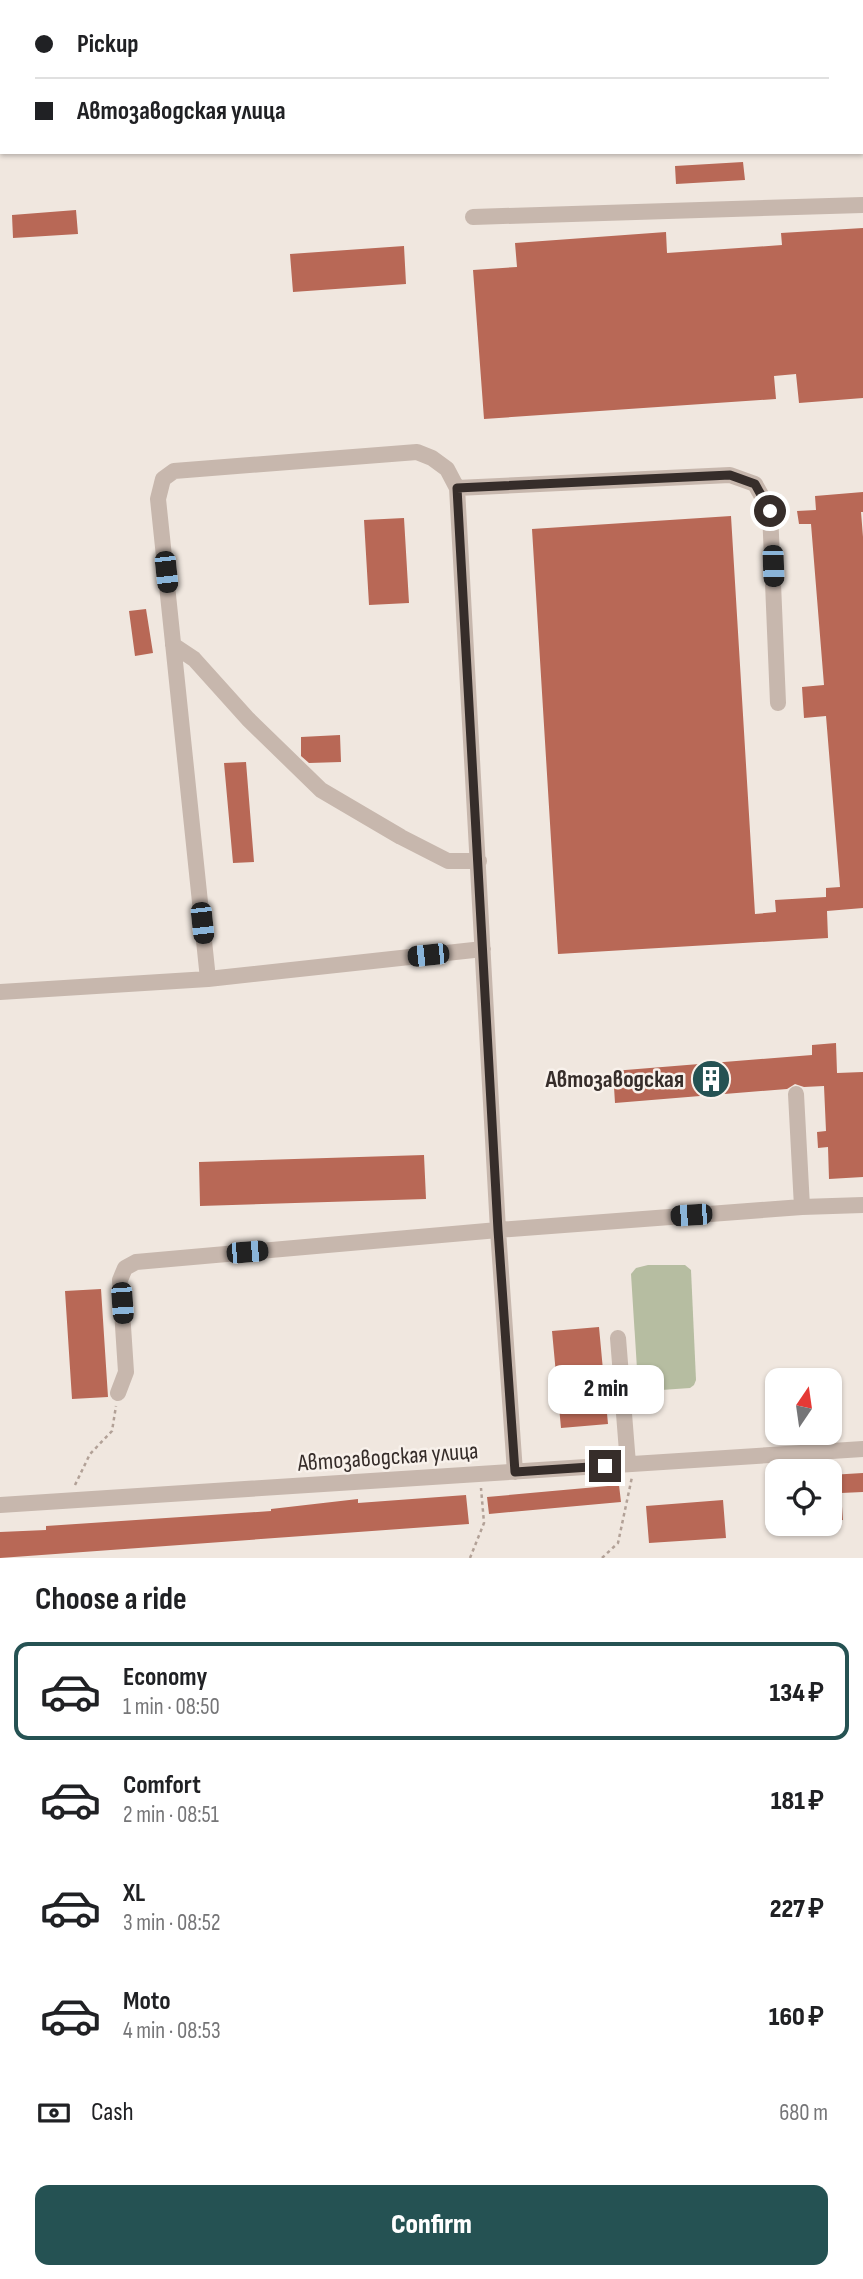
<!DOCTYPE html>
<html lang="en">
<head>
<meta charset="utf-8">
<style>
  body { margin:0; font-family:"Sofia Sans Condensed",sans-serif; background:#f6f6f6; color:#202124; height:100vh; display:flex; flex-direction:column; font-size:26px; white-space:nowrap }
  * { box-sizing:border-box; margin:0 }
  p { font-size:23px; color:#757577 }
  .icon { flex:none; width:38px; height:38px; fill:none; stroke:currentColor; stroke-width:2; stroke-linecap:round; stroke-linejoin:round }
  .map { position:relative; height:1558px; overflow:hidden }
  .drawer { display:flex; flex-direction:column; background:#fff; flex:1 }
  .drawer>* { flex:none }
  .top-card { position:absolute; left:0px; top:0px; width:864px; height:154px; box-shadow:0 2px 5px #0004; display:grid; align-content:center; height:154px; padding:0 35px; background:#fff }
  .needle { width:46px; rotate:13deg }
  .controls { position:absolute; left:765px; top:1368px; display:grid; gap:14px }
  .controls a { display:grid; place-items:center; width:77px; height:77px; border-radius:14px; background:#fff; box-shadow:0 2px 5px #0004; font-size:35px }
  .end { position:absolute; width:32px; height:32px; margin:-16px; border:9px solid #362d2a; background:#fff; box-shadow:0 0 0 4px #fff }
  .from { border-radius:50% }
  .bubble { position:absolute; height:49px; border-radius:14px; background:#fff; box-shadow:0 2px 5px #0004; font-size:23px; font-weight:800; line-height:49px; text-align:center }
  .car { position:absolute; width:21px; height:42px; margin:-21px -10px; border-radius:9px; box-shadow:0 0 5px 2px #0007; background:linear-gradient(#222 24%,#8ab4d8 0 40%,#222 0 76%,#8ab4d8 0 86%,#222 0) }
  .top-card b { display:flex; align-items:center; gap:24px; height:66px; font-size:26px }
  .top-card b+b { border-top:2px solid #e0e0e0 }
  .top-card i { width:18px; height:18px; background:#202124 }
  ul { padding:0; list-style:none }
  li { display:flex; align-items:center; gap:21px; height:98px; margin:0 14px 10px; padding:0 21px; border:4px solid transparent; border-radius:14px }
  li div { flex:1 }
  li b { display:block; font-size:26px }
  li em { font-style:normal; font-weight:800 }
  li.on { border-color:#255253 }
  li>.icon { width:63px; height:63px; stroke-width:1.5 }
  h2 { padding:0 35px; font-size:32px; line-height:84px }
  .pay { display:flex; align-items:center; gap:18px; height:77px; padding:0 35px; font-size:26px }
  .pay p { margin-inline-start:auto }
  .cta { display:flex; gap:14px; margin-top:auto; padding:14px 35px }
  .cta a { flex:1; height:80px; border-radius:14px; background:#255253; color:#fff; font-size:28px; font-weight:800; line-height:80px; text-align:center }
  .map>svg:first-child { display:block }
  .green { fill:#b6bda1 }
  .building { fill:#b86856 }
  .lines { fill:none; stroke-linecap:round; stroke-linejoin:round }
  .path { stroke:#b2a197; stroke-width:2.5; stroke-dasharray:3.5 3.5; stroke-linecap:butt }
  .minor { stroke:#c7b7ad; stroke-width:16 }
  .route { stroke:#362d2a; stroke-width:9 }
  .labels { text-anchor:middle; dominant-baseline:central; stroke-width:5; stroke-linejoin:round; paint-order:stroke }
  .poi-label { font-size:24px; font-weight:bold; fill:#362d2a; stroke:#f8f1eb; text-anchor:end }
  .street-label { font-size:24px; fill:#362d2a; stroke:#f8f1eb }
</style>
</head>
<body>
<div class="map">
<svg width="863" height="1558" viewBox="0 0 863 1558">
  <rect width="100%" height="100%" fill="#f0e7df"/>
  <path class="green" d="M648,1265H685L691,1270L696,1380L694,1385L690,1388L647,1391L638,1385L631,1274L636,1268Z"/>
  <path class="building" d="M743,162L745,180L676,184L675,166Z
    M76,210L78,234L13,238L12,215Z
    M863,228V398L799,403L796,374L774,376L776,399L484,419L473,270L517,267L515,243L666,232L667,253L782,245L781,233Z
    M404,246L406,284L293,292L290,254Z
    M863,492V512H861L863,537V908L827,911L828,938L558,954L532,529L731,516L755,914L776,912L775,900L826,897V888L840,887L826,716L804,718L802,687L824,685L811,524H799L797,511L816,510L815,496Z
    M404,518L409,603L369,605L364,520Z
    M146,609L153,653L135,656L129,611Z
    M340,735L341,762L309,763L301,756V737Z
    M246,762L254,862L233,863L224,763Z
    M836,1043L837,1073L863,1072V1177L829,1179L828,1147L818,1148L817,1132L826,1131L824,1086L804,1087L795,1084L787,1089L615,1103L613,1071L812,1055V1045Z
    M424,1155L426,1199L200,1206L199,1162Z
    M101,1289L108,1397L72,1399L65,1291Z
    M599,1327L608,1424L561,1428L552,1331Z
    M863,1473V1492L841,1493L843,1520L830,1521V1475Z
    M619,1485L621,1502L489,1514L487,1497Z
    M466,1495L469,1524L0,1558V1532L46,1530V1526L271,1511V1509L358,1499V1503Z
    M723,1500L726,1538L649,1543L646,1506Z"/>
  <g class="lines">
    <path class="path" d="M75,1485L90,1454L112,1431L116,1406
      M470,1558L484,1523L481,1488
      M602,1558L618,1543L632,1477"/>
    <path class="minor" d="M795,0L808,2
      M473,217L863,205
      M457,488L730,475L755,484L770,511L778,703
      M173,645L194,659L248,719L321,790L401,837L448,861H479
      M208,979L158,499L163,479L174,471L417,452L432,458L447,469L457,488L498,1230L515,1472
      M0,992L208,979L483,949
      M796,1094L802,1207
      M618,1338L628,1464
      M118,1393L126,1372L120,1280L125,1268L136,1262L498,1230L802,1207L863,1205
      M0,1505L863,1449"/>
  </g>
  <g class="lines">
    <path class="route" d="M605,1466L515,1472L498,1230L457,488L730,475L755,484L770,511"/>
  </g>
  <defs>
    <g id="building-disc" transform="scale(2.0125)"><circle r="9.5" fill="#255253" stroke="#f8f1eb"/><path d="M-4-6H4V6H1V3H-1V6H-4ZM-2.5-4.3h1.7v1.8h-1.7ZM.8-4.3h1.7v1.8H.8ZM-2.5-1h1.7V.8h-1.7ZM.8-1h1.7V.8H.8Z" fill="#fff"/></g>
  </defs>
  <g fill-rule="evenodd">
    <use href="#building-disc" x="711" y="1079"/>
  </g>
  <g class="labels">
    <g class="poi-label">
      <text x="684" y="1079">Автозаводская</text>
    </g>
    <g class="street-label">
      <text transform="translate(388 1457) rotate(-4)">Автозаводская улица</text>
    </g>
  </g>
</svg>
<div class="controls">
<a><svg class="needle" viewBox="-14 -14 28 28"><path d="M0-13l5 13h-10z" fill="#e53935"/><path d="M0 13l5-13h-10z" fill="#757577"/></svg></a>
<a><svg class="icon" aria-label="locate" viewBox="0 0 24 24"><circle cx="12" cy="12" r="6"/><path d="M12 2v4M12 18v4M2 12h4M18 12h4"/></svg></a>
</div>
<i class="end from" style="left:770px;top:511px"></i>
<i class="end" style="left:605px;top:1466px"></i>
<div class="bubble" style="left:548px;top:1365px;width:116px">2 min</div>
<i class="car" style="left:773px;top:566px;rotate:178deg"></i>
<i class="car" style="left:166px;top:572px;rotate:174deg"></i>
<i class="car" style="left:202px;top:923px;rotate:174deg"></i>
<i class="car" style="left:428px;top:955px;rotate:264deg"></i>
<i class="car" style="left:691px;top:1215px;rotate:266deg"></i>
<i class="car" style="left:247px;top:1252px;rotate:85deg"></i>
<i class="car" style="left:122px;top:1303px;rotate:176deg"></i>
<div class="top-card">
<b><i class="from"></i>Pickup</b>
<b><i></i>Автозаводская улица</b>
</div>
</div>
<section class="drawer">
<h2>Choose a ride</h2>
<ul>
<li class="on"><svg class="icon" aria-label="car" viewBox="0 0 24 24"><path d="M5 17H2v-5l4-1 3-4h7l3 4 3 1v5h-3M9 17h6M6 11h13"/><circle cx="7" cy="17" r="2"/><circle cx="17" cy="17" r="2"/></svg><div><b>Economy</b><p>1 min · 08:50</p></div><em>134 ₽</em></li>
<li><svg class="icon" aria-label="car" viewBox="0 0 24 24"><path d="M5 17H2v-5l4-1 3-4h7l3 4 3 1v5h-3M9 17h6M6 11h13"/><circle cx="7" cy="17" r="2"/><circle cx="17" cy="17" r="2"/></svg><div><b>Comfort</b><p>2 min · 08:51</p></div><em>181 ₽</em></li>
<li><svg class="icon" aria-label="car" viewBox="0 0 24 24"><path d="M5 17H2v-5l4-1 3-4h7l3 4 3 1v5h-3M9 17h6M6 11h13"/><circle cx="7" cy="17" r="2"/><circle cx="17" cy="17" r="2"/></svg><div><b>XL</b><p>3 min · 08:52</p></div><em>227 ₽</em></li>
<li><svg class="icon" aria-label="car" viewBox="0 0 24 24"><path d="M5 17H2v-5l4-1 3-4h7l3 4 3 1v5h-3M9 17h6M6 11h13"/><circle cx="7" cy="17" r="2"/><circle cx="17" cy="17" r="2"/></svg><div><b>Moto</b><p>4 min · 08:53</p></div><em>160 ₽</em></li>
</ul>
<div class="pay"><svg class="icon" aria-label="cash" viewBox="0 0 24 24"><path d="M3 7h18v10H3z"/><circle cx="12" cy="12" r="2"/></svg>Cash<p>680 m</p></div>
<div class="cta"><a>Confirm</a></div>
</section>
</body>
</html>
